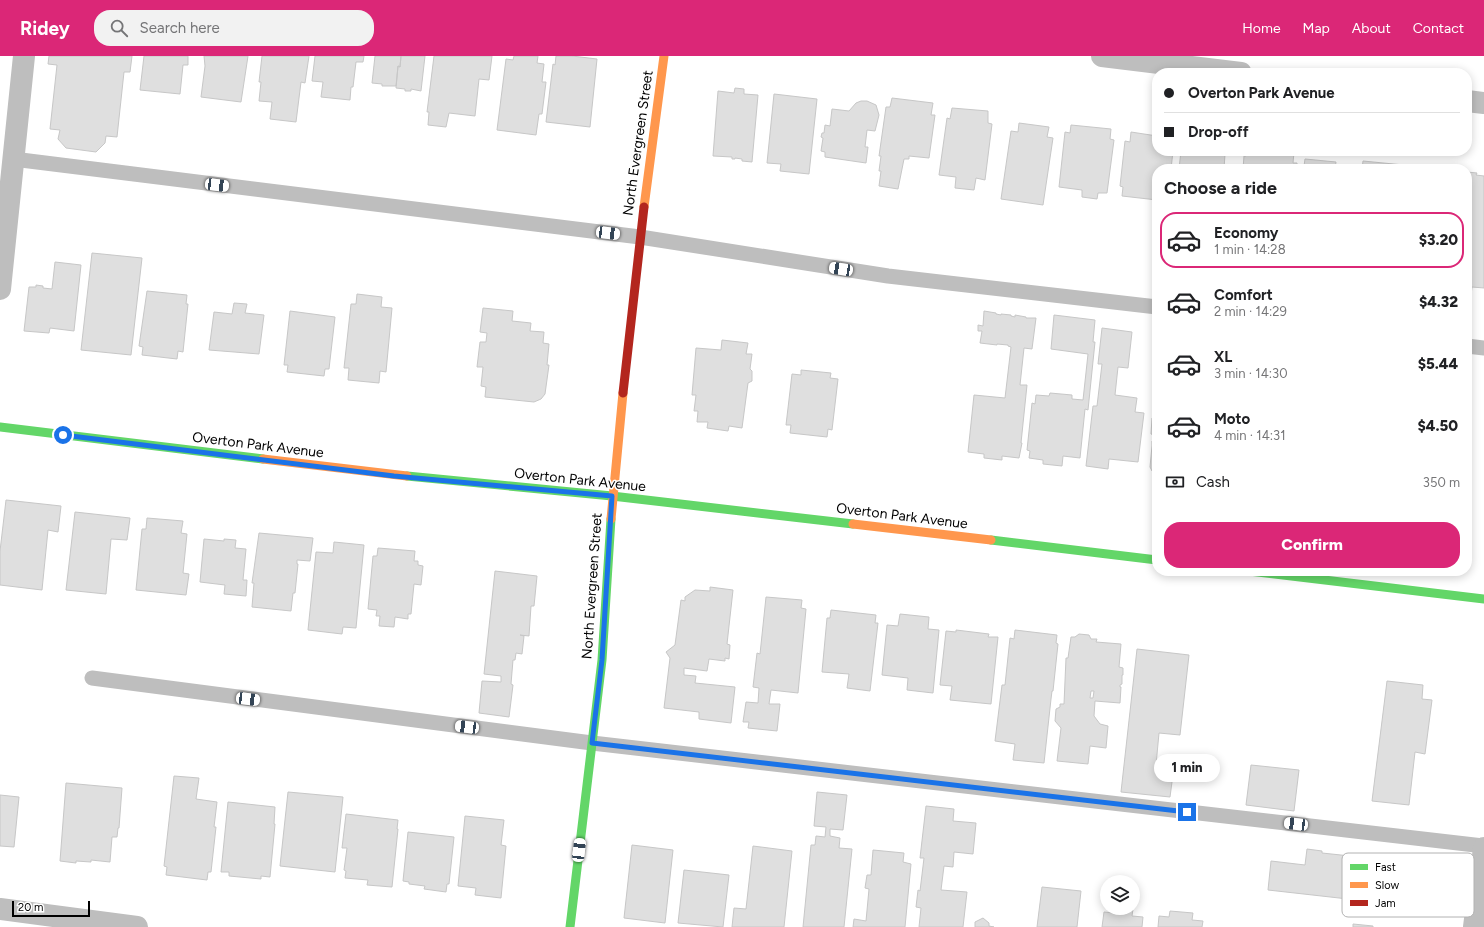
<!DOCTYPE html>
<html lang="en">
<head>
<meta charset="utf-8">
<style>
  body { margin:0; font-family:Figtree,sans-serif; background:#f2f2f2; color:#202124; height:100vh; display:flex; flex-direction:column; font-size:15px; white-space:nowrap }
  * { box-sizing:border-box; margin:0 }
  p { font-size:13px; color:#757577 }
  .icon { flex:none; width:22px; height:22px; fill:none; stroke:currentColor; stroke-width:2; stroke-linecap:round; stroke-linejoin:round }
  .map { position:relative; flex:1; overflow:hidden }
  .drawer { position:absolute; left:1152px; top:108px; width:320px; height:412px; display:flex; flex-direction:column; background:#fff; border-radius:16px; box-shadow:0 2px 10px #0003 }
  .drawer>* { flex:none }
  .guide { position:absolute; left:1152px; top:12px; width:320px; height:88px; border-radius:16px; box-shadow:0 2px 10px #0003; display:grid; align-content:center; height:88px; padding:0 12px; background:#fff }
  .controls { position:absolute; left:1100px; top:819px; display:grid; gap:8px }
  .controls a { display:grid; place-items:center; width:40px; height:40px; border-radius:50%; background:#fff; box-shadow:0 2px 10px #0003; font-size:20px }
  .scale { position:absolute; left:12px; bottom:10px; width:78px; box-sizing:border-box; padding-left:4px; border:2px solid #000; border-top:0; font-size:11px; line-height:14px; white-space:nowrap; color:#000; -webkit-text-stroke:3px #fff; paint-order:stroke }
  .end { position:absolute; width:18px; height:18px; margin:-9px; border:5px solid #1a73e8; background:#fff; box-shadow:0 0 0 2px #fff }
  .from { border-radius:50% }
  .bubble { position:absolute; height:28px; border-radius:14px; background:#fff; box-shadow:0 2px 10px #0003; font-size:13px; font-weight:800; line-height:28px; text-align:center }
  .car { position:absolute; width:12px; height:24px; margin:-12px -6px; border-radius:5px; box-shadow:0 0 3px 1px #0007; background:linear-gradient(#fff 24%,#345 0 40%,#fff 0 76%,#345 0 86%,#fff 0) }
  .guide b { display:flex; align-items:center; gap:14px; height:38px; font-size:15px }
  .guide b+b { border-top:1px solid #e0e0e0 }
  .guide i { width:10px; height:10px; background:#202124 }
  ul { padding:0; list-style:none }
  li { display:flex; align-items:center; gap:12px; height:56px; margin:0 8px 6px; padding:0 4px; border:2px solid transparent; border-radius:16px }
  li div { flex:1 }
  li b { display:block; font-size:15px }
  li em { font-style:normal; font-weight:800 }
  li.active { border-color:#db2777 }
  li>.icon { width:36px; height:36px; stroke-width:1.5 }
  h2 { padding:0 12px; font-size:18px; line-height:48px }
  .pay { display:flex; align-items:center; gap:10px; height:44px; padding:0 12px; font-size:15px }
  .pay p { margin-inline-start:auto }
  .cta { display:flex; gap:8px; margin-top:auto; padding:8px 12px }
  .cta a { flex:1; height:46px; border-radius:16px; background:#db2777; color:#fff; font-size:16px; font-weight:800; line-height:46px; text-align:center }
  header { display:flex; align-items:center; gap:24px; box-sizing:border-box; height:56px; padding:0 20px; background:#db2777; color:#fff }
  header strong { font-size:19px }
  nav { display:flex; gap:22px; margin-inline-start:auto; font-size:14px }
  .search { width:280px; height:36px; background:#f2f2f2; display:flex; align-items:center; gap:10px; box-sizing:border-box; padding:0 14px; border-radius:16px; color:#757577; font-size:15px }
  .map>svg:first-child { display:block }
  .building { fill:#dfdfdf; stroke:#c7c7c7; fill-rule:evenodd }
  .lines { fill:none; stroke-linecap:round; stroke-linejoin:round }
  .lane { stroke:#bebebe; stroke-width:15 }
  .street { stroke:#bebebe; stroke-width:22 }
  .fast { stroke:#63d668; stroke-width:9 }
  .slow { stroke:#ff974d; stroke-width:9 }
  .jam { stroke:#b3261e; stroke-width:9 }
  .route { stroke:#1a73e8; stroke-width:5 }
  .labels { text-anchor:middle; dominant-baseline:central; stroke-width:3; stroke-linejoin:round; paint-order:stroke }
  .street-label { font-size:14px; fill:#000; stroke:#fff }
  .key { fill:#fff; stroke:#b2b2b2; stroke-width:1 }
  .key-label { font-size:11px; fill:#000 }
</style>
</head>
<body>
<header>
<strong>Ridey</strong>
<div class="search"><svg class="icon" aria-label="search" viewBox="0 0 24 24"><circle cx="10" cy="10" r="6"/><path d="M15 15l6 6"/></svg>Search here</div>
<nav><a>Home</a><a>Map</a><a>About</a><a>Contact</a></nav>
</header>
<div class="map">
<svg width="1484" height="871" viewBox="0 0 1484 871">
  <rect width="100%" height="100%" fill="#fff"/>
  <path class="building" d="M49,0H132L130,16H124L117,81L106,80L105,87L96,96L66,92L58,83L60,74L50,73L57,9L48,8Z
    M144,0H188V9H183L180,38L140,34Z
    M204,0H248L241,46L201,41L205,10Z
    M262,0H309L305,27L301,26L296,66L270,63L272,46L259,45L261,26H259Z
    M315,0H364L363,6H356L353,31H351L350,44L321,41L323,26L312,25Z
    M375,0H401L400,11L398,10L396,30H382V28L372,27Z
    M401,0H425L421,35L411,33V35H405V33L396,32L398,10L400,11Z
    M434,0H492L489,24L479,23L475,60L449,57L446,71L428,69L429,56H427Z
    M514,0H538L537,7L544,8L542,26H546L542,58H539L536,79L497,74L506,3L513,4Z
    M556,0H572L597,3L590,71L546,66L553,8L555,9Z
    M735,32L744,33V38L758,39L752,106L742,105V103L735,102V103H732V101L713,100L718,35L734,37Z
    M774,38L817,43L809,118L780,115L781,108L767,107Z
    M892,42L933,47L931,59H935L929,102L909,100V103H904L898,133L879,130L881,115H879L881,100H879L886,51H890Z
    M861,45H867L876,49L879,59L875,75L867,74L865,91H868L866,107L825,101V96L821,95L823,82L821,81L822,77H824L825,69L830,70L832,53L849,55L856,47Z
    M952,52L988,55V67L992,68L985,124L976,122L974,134L955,132L956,121L939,119L947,62L950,63Z
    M1019,67L1049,71L1047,81L1053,82L1043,149L1001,143L1011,75L1018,76Z
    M1071,69L1111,73L1110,83L1114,84L1107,137H1098L1097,143L1082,141V134L1059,131L1065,76L1070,77Z
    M1131,76L1157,80V95H1173L1171,113H1157V144L1122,140L1123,131L1120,130L1125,85L1130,86Z
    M1181,95H1201L1225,98L1224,113H1179Z
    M1247,95L1294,96L1293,107H1297V113H1243L1244,100H1246Z
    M1305,103L1336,106L1335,113H1340H1301V110H1304Z
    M1363,105L1414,110V113H1362Z
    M1467,116L1477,117L1476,119L1484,120V232L1472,231L1471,239H1467Z
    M92,197L142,202L131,299L81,294Z
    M55,206L81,209L74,275L50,272L49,277L24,275L29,231H36V229L43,230V232L52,233Z
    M147,235L187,239L186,248H188L183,296L178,295L177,303L142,299L143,291L139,290Z
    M357,238L382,241L381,251L392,252L386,316L380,315L379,327L348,324L349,312H344L351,248H356Z
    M234,247L247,248L245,257L264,259L259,298L209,294L214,256L232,258Z
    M483,252L513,255L512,265L531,267L530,275L544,276L543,287L549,288L547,309H549L545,338L541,343L534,346L485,341L486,331L481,330L483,311H477L480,286H486L487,277L480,276Z
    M290,255L335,261L329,313H325L324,320L287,316L288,309H284Z
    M984,255L996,257V258L1001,259V258L1011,259V260L1015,261V259L1026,261V262H1036L1032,293L1024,292L1020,329H1027L1021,387H1022L1019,402L1002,400V404L984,402V398L968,396L974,339L1005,342L1011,291L1008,290V289L997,288V289L980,287L982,275H978V269L983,270Z
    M1054,259L1095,264L1093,286H1095L1088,354L1085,353L1080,402L1063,400L1062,410L1043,408V404L1029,402L1030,395L1027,394L1032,347L1035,348L1036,339L1049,340L1050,337L1072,339V343L1083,344L1088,298L1051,293Z
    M1102,272L1132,276L1128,312L1118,311L1115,339L1137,342L1135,356L1144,357L1138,406L1109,403L1108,413L1086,410L1093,350H1097L1102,308H1098Z
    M722,284L748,287L746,298H752L750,313L752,315V325L748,327L742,372L729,370L728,375L707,372L708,366H697L698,355H694L696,339H692L696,292L721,294Z
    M801,314L831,317L830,322L838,323L832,374L828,373L827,381L790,377L791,369H786L792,318L801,319Z
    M1157,346V419L1152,415L1150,411L1152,390V385H1153L1154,379L1151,378L1152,362H1156Z
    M6,444L61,450L58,476L48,474L42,534L0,529V495Z
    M75,456L130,462L127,484L111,483L106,538L66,534Z
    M147,462L183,465L181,477L187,478L183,517L189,518L186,539L136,534L142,473H146Z
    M259,477L313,482L310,505L297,504V508H298L295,537H293L291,555L252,551L254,527H252Z
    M204,483L224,485V483L236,484L235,492L246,493L243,524H247L246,540L224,538L225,529L200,526Z
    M334,486L364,489L356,572L343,571L342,578L308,574L316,496L333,497Z
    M378,492L415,495L414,505H418V509L423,510L421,529L414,528L411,558H408V563L395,561L394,571L379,570L380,560H376L377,554L368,553L373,500H377Z
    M495,515L537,520L534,550H531L529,580L520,579L524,580L522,598L516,597L515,604H513L511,628L513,629L509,661L479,657L482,625L501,626V620L484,618Z
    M710,531L733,534L727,588L730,589L729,603L725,602V605L709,603L707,615L684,612V619L696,620L695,627L735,631L731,667L699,663V656L664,652L670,602L666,596L675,589L681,544L685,545V541L695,534L710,535Z
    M766,541L802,544L801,552L806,553L798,637L771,634L769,648H780L777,675L748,672L749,666H743L746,646L758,647L759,632L753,631L757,597L760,598Z
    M831,554L876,559L875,567H878L870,635L847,632L849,618L822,616L827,562H830Z
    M900,558L929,561L928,573L939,574L933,637L907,634L908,622L882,619L887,569L898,570Z
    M956,574L989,578L988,581H998L991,648L950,644L952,630L940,629L946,575L956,576Z
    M1015,574L1057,579L1056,587L1058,588L1053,635H1052L1051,643L1044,707L1013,704L1015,688L995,685L1002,629H1005L1010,582L1014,583Z
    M1079,578L1089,579L1091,583H1097L1096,586L1121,588L1119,611L1123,612V619H1122V628L1120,629V631H1121L1120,647L1095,645L1094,660L1100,668L1108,670L1106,692L1090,690L1088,708L1057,705L1061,672L1055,665L1056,653L1060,651V648H1064L1066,602H1068L1071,581H1075ZM1091,635H1094L1093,642H1090Z
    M1137,593L1189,599L1180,679L1159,677L1156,709L1174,711L1170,741L1121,736Z
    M1387,625L1423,629L1422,643L1432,644L1425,698L1415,696L1409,749L1372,745Z
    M1251,709L1299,714L1294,755L1246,749Z
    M174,720L199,722L196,743L217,746L214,771H216L211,816H208L207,824L166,819L167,811L164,810Z
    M66,727L122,732L119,772H118L117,781H112L110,806L91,804V806L76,805V807L60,805Z
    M288,736L343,741L335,816L280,810Z
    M817,736L847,739L843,774L830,773V780L840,782L839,792L852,793L844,871H803L811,789H815L816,780L825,781L826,771L814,770Z
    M0,739L19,741L14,791L0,790Z
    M228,746L275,751L274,768H275L270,821L261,820V823L229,820V816H221Z
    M926,750L954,753L953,765L976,767L973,798L954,796L953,811L944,810L941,834L967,836L963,871H919L921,852L916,851L918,834L920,835L924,802H920Z
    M346,758L398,764L397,773H398L392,831L367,829L368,824L345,822L346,815L344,814L347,792H342Z
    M465,760L504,764L501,789L506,790L501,842L475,839L476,832L458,830Z
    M408,776L454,781L449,828H447L446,836L424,833L425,830L409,828V826L403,825Z
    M632,789L673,794L665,867L624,862Z
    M753,790L792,795L784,871H732L734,852L746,853Z
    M1307,793L1322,795V797L1388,804L1383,847L1352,844V846H1348V843L1268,834L1271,805L1305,809Z
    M873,794L904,797L903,806L911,808L905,871H853L854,863L866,865L869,833L865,832L867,819H871Z
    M684,814L729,819L723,871L678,867Z
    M1042,831L1081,835L1077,871H1037Z
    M1115,852L1133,853L1132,860L1143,861L1142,871H1102L1104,856L1114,857Z
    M1170,855L1193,857L1192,864L1203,865L1202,871H1158L1159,860L1169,861Z
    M983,862L989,867V870L994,871H975V866Z
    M1353,868L1373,870V871H1353Z"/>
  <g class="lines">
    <path class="lane" d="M13,103L640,181L888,220L1157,251
      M1467,290L1484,292
      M92,622L592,687L1484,790"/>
    <path class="street" d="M1102,0L1241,17
      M1467,45L1484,47
      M0,233L24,0
      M0,853L137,871
      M1474,871L1484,792"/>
    <path class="fast" d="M0,371L263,403
      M407,420L612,440L853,468
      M991,484L1157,504
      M1249,515L1484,543
      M570,871L602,604L611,463"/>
    <path class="slow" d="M644,151L664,0
      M263,403L407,420
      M611,463L623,337
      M853,468L991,484"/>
    <path class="jam" d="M623,337L644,151"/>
  </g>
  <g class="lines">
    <path class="route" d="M63,379L394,420L612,440L602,604L592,687L1187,756"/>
  </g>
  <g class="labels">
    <g class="street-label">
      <text transform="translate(638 87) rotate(-82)">North Evergreen Street</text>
      <text transform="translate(258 389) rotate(7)">Overton Park Avenue</text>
      <text transform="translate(580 424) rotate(6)">Overton Park Avenue</text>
      <text transform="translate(902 460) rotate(7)">Overton Park Avenue</text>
      <text transform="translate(592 530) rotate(-86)">North Evergreen Street</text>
    </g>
  </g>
  <rect x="1342" y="797" width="132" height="64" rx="6" class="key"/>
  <rect x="1350" y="808" width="18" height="6" fill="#63d668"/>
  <rect x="1350" y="826" width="18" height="6" fill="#ff974d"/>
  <rect x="1350" y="844" width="18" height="6" fill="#b3261e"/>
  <g class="key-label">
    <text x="1375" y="815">Fast</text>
    <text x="1375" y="833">Slow</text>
    <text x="1375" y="851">Jam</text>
  </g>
</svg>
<div class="controls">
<a><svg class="icon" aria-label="layers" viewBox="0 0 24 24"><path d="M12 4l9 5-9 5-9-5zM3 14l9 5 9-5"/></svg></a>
</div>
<div class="scale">20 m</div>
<i class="end from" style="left:63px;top:379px"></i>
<i class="end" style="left:1187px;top:756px"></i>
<div class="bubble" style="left:1154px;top:698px;width:66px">1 min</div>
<i class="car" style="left:217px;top:129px;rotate:97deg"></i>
<i class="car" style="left:608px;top:177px;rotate:97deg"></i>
<i class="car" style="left:841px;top:213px;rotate:279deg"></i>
<i class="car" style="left:248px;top:643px;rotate:97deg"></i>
<i class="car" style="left:467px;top:671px;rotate:277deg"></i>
<i class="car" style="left:1296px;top:768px;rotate:277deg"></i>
<i class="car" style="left:579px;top:794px;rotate:7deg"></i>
<div class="guide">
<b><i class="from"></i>Overton Park Avenue</b>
<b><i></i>Drop-off</b>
</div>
<section class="drawer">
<h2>Choose a ride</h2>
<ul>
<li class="active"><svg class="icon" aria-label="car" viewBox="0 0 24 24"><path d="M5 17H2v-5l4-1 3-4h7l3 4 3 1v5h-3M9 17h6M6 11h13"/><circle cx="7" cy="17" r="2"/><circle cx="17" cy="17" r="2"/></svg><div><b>Economy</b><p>1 min · 14:28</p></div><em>$3.20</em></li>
<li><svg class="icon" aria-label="car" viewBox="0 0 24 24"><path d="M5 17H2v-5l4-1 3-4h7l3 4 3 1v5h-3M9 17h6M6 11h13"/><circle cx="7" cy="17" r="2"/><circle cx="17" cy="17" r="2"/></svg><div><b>Comfort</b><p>2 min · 14:29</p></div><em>$4.32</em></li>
<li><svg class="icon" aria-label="car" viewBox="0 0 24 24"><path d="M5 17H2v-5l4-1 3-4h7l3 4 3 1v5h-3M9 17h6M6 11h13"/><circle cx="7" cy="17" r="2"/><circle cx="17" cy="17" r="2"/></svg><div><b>XL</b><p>3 min · 14:30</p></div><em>$5.44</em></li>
<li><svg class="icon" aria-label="car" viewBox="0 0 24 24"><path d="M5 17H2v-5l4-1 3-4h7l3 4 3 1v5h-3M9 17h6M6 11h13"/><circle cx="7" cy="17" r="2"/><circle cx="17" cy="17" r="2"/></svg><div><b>Moto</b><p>4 min · 14:31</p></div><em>$4.50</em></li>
</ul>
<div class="pay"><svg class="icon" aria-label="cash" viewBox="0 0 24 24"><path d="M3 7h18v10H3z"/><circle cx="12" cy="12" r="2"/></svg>Cash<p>350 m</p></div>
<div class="cta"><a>Confirm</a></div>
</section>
</div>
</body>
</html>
